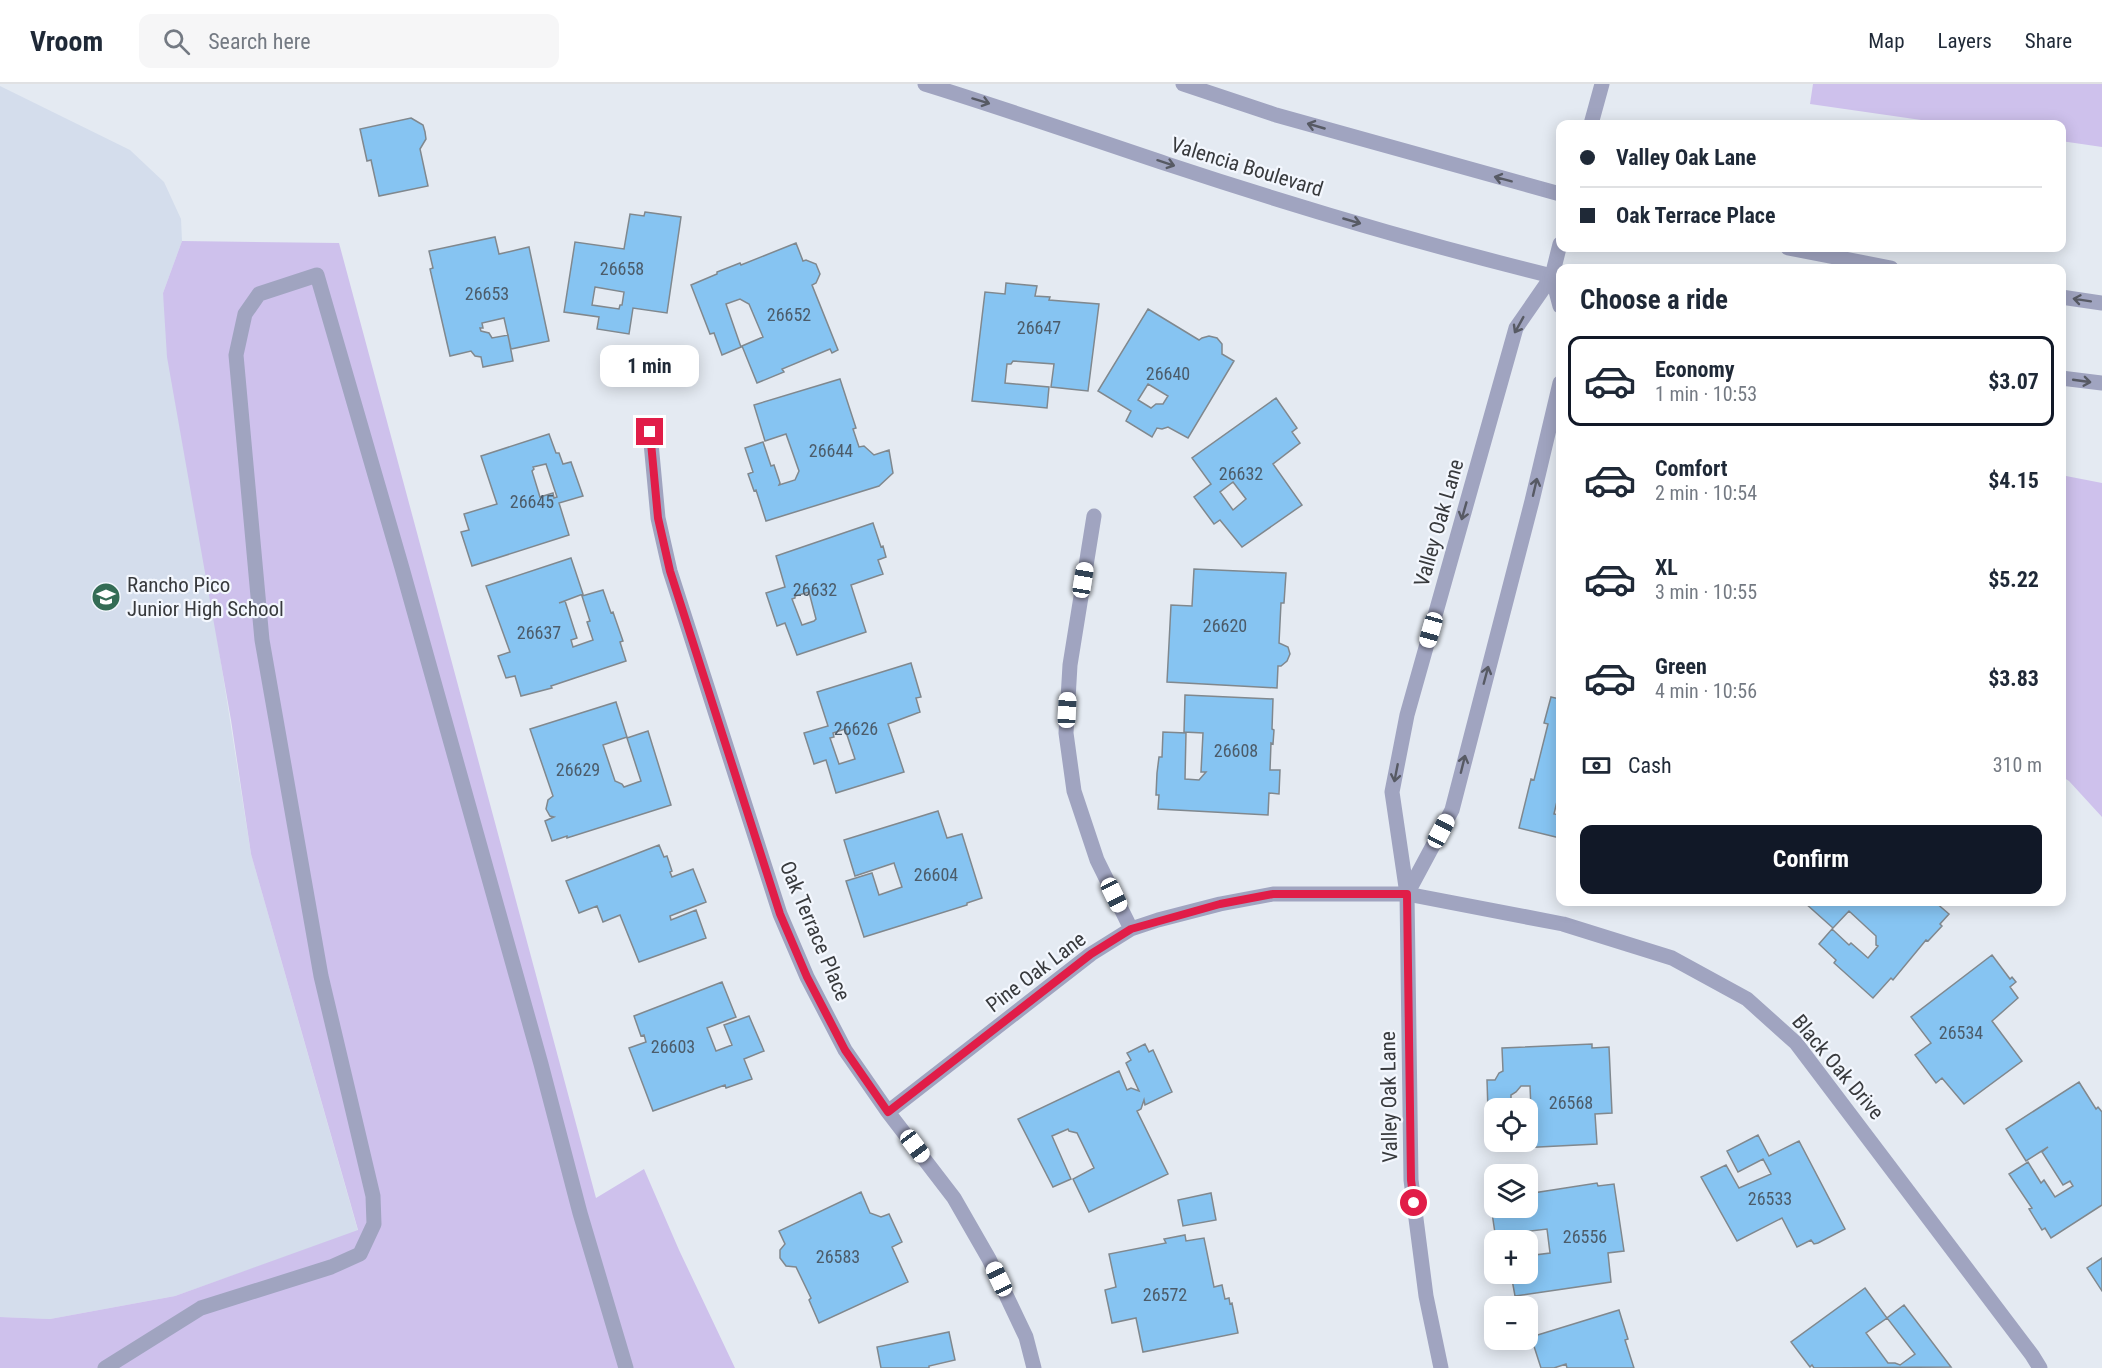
<!DOCTYPE html>
<html lang="en">
<head>
<meta charset="utf-8">
<style>
  body { margin:0; font-family:"Roboto Condensed",sans-serif; background:#f6f6f7; color:#1f2937; height:100vh; display:flex; flex-direction:column; font-size:22px; white-space:nowrap }
  * { box-sizing:border-box; margin:0 }
  p { font-size:20px; color:#747a83 }
  .icon { flex:none; width:33px; height:33px; fill:none; stroke:currentColor; stroke-width:2; stroke-linecap:round; stroke-linejoin:round }
  .map { position:relative; flex:1; overflow:hidden }
  .drawer { position:absolute; left:1556px; top:180px; width:510px; height:642px; display:flex; flex-direction:column; background:#fff; border-radius:12px; box-shadow:0 3px 15px #0003 }
  .drawer>* { flex:none }
  .guide { position:absolute; left:1556px; top:36px; width:510px; height:132px; border-radius:12px; box-shadow:0 3px 15px #0003; display:grid; align-content:center; height:132px; padding:0 24px; background:#fff }
  .controls { position:absolute; left:1484px; top:1014px; display:grid; gap:12px }
  .controls a { display:grid; place-items:center; width:54px; height:54px; border-radius:12px; background:#fff; box-shadow:0 3px 15px #0003; font-size:30px }
  .end { position:absolute; width:27px; height:27px; margin:-14px; border:8px solid #e11d48; background:#fff; box-shadow:0 0 0 3px #fff }
  .from { border-radius:50% }
  .bubble { position:absolute; height:42px; border-radius:12px; background:#fff; box-shadow:0 3px 15px #0003; font-size:20px; font-weight:700; line-height:42px; text-align:center }
  .car { position:absolute; width:18px; height:36px; margin:-18px -9px; border-radius:8px; box-shadow:0 0 4px 2px #0007; background:linear-gradient(#fff 24%,#345 0 40%,#fff 0 76%,#345 0 86%,#fff 0) }
  .guide b { display:flex; align-items:center; gap:21px; height:57px; font-size:22px }
  .guide b+b { border-top:2px solid #e0e1e3 }
  .guide i { width:15px; height:15px; background:#1f2937 }
  ul { padding:0; list-style:none }
  li { display:flex; align-items:center; gap:18px; height:90px; margin:0 12px 9px; padding:0 12px; border:3px solid transparent; border-radius:12px }
  li div { flex:1 }
  li b { display:block; font-size:22px }
  li em { font-style:normal; font-weight:700 }
  li.on { border-color:#111827 }
  li>.icon { width:54px; height:54px; stroke-width:1.5 }
  h2 { padding:0 24px; font-size:27px; line-height:72px }
  .pay { display:flex; align-items:center; gap:15px; height:66px; padding:0 24px; font-size:22px }
  .pay p { margin-inline-start:auto }
  .cta { display:flex; gap:12px; margin-top:auto; padding:12px 24px }
  .cta a { flex:1; height:69px; border-radius:12px; background:#111827; color:#fff; font-size:24px; font-weight:700; line-height:69px; text-align:center }
  header { display:flex; align-items:center; gap:36px; box-sizing:border-box; height:84px; padding:0 30px; background:#fff; border-bottom:2px solid #e0e1e3 }
  header strong { font-size:28px }
  nav { display:flex; gap:33px; margin-inline-start:auto; font-size:21px }
  .search { width:420px; height:54px; background:#f6f6f7; display:flex; align-items:center; gap:15px; box-sizing:border-box; padding:0 21px; border-radius:12px; color:#747a83; font-size:22px }
  .map>svg:first-child { display:block }
  .built { fill:#d4ddec }
  .green { fill:#cec1ec }
  .building { fill:#86c4f2; stroke:#80888e; stroke-width:1.5; fill-rule:evenodd }
  .lines { fill:none; stroke-linecap:round; stroke-linejoin:round }
  .service { stroke:#a0a4c0; stroke-width:15 }
  .minor { stroke:#a0a4c0; stroke-width:15 }
  .tertiary { stroke:#a0a4c0; stroke-width:15 }
  .oneway { stroke:#575a64 }
  .route { stroke:#e11d48; stroke-width:8 }
  .labels { text-anchor:middle; dominant-baseline:central; stroke-width:4.5; stroke-linejoin:round; paint-order:stroke }
  .number-label { font-size:18px; fill:#4c5c6a }
  .street-label { font-size:21px; fill:#383a3d; stroke:#f3f7fe }
  .poi-label { font-size:21px; fill:#383a3d; stroke:#f3f7fe; text-anchor:start }
</style>
</head>
<body>
<header>
<strong>Vroom</strong>
<div class="search"><svg class="icon" aria-label="search" viewBox="0 0 24 24"><circle cx="10" cy="10" r="6"/><path d="M15 15l6 6"/></svg>Search here</div>
<nav><a>Map</a><a>Layers</a><a>Share</a></nav>
</header>
<div class="map">
<svg width="2102" height="1284" viewBox="0 0 2102 1284">
  <rect width="100%" height="100%" fill="#e4eaf2"/>
  <path class="built" d="M0,2L130,66L164,98L181,135L182,157L163,209L251,770L358,1147L175,1212L50,1235L0,1233Z"/>
  <path class="green" d="M1813,0H2102V63L2061,57V40H1949L1810,20Z
    M182,157L339,159L596,1114L644,1085L679,1166L735,1284H0V1233L50,1235L175,1212L358,1146L251,770L231,636L167,273L163,209Z
    M2061,391L2102,399V733L2069,697L2061,692Z"/>
  <path class="building" d="M411,34L423,41L425,48L426,55L420,65L428,102L379,112L371,76L367,77L360,45Z
    M645,128L681,133L667,229L633,224L629,250L597,245L599,233L564,228L575,158L624,165L630,130L644,132ZM595,203L624,208L622,221H620L619,225L592,221Z
    M495,153L499,170L529,163L549,257L511,265L504,234L482,239L483,244H480L481,247L489,249L492,254L508,251L513,277L483,283L481,273L475,272L471,267L450,272L430,185L433,184L429,167Z
    M796,159L803,177L806,176L816,180L820,190L816,199L812,201L838,266L832,269L830,265L782,285L784,288L757,299L742,262L763,253L749,220L740,215L726,220L741,263L722,271L714,249L710,250L691,201L717,190V188L740,179L741,181Z
    M1006,199L1037,202L1035,212L1050,213L1049,216L1099,220L1088,307L1051,303L1054,280L1013,277L1011,280H1007L1005,299L1049,303L1047,324L972,317L985,208L1005,210Z
    M1148,225L1199,256L1202,254L1209,252L1217,254L1222,260V270L1234,277L1188,354L1168,343L1162,345L1157,344L1152,353L1126,337L1131,327L1098,307ZM1148,300L1168,312L1163,320H1156L1151,324L1138,316Z
    M840,295L856,344L853,345L859,363L864,362L874,371L889,366L893,389L879,402L766,437L756,406L754,407L748,390L753,388L745,364L763,358L771,382L774,381L780,399L779,401L795,396L799,387L786,350L765,357L754,321Z
    M1276,314L1297,344L1292,348L1300,359L1273,380L1302,421L1242,463L1220,436L1214,440L1194,413L1211,400L1192,374ZM1233,398L1246,415L1233,426L1220,408Z
    M549,350L556,369H559L563,380L571,378L583,412L559,419L569,451L472,482L461,448L469,446L464,430L497,420L481,372ZM546,380L557,413L554,414L553,409L540,413L532,387L534,385L533,383Z
    M873,439L881,463L883,462L886,473L878,476L883,490L851,501L866,548L797,571L785,539L777,542L766,509L785,503L776,472ZM809,508L816,535L814,537L802,541L792,515L795,514V512Z
    M571,474L583,510L559,519L565,517L577,554L571,556L573,563L593,556L587,538L590,537L582,512L603,506L611,529L613,528L623,557L620,558L626,577L551,602L552,604L521,612L515,592L506,594L498,572L510,568L486,502Z
    M1194,485L1286,489L1284,519H1281L1279,559L1288,563L1290,570L1287,577L1281,582H1278L1277,604L1167,598L1171,521L1192,522Z
    M911,579L921,613L916,614L920,628L888,640L904,688L836,709L826,676L814,680L804,649L828,642L817,608ZM845,645L855,675L839,680L830,654L834,653L833,649Z
    M1185,611L1273,615L1272,645L1274,646L1273,660L1271,659L1270,686H1280L1279,710L1269,709L1268,731L1158,725L1159,711H1156L1157,689L1159,673H1162L1163,648L1186,649L1185,695L1199,696L1206,688H1201L1203,649L1184,648Z
    M1551,613L1560,615V713H1558L1554,730L1560,731V754L1519,744L1531,695L1534,696L1548,640L1544,639Z
    M616,618L627,653L603,661L615,697L622,700L624,703L641,697L627,654L648,647L671,721L567,754V752L552,757L545,737L554,733L550,732L546,725L548,716L553,712L530,645Z
    M938,727L947,754L962,750L982,814L967,819V821L864,853L846,797L872,789L879,811L902,803L894,779L855,792L844,756Z
    M659,761L664,773L667,772L672,787L670,788L672,793L693,785L706,818L670,832L671,836L696,826L706,854L639,878L620,831L603,838L597,822L579,829L566,797Z
    M1806,818H1935L1949,830L1940,840L1942,842L1928,857L1926,856L1893,896L1891,894L1873,914L1834,879L1836,876L1819,860L1832,845L1849,861L1851,859L1868,874L1878,862L1876,861V852L1849,827L1833,844L1805,819Z
    M1992,871L2010,895L2012,893L2016,898L2010,903L2018,914L1992,937L2022,977L1964,1020L1942,994L1936,999L1915,971L1931,959L1911,933Z
    M722,898L736,933L707,944L716,967L732,961L724,941L749,932L764,967L744,975L752,995L726,1004L725,1001L653,1027L629,964L646,958L644,951L641,952L634,932Z
    M1145,960L1149,968L1153,966L1172,1008L1145,1021L1144,1016L1141,1025L1137,1027L1168,1090L1089,1128L1073,1095L1094,1084L1077,1049L1069,1047L1068,1045L1052,1052L1071,1095L1053,1103L1018,1035L1119,987L1127,1006L1131,1004L1139,1007L1126,979L1131,976L1127,969Z
    M1592,960V964L1609,963L1612,1029L1595,1030L1597,1060L1501,1065L1500,1058H1527V1026L1531,1025L1530,1002H1521L1516,1008L1511,1011V1024H1494V1026L1488,1027L1487,996H1495L1499,989L1503,987L1502,964Z
    M2079,998L2096,1025L2098,1023L2102,1028V1121L2051,1154L2045,1144L2042,1146L2029,1125L2032,1124L2009,1090L2028,1078L2041,1099L2044,1096L2055,1113L2073,1102L2070,1097L2063,1101L2042,1068L2048,1063L2026,1077L2006,1045Z
    M1758,1051L1769,1072L1799,1057L1845,1145L1818,1159L1814,1160L1811,1156L1797,1163L1782,1134L1737,1157L1701,1093L1726,1081L1739,1104L1771,1090L1763,1075L1738,1088L1727,1067Z
    M1597,1099L1598,1102L1614,1100L1624,1167L1608,1169L1611,1198L1515,1212L1511,1190H1527V1172L1550,1169L1547,1145L1521,1148L1522,1156H1496L1490,1115H1494V1124H1527V1110Z
    M861,1108L870,1129L881,1133L889,1130L902,1158L892,1163L908,1198L819,1239L809,1216L811,1214L796,1183L786,1182L780,1174V1166L785,1160L779,1147Z
    M1211,1109L1216,1136L1183,1142L1178,1116Z
    M1185,1151L1186,1157L1204,1154L1214,1203L1222,1201L1225,1215L1229,1214L1230,1220L1232,1219L1238,1249L1143,1268L1136,1234L1112,1239L1105,1206L1116,1203L1109,1170L1166,1159L1164,1155Z
    M2102,1174V1207L2087,1184Z
    M1865,1204L1887,1234L1866,1249L1888,1279H1895L1900,1281L1915,1270L1887,1234L1904,1221L1951,1283L1814,1284L1812,1281L1810,1283L1791,1258Z
    M1619,1226L1628,1255L1625,1256L1634,1284H1567L1566,1280L1554,1284H1541L1531,1253Z
    M949,1248L955,1276L929,1282V1284H881L877,1263Z"/>
  <g class="lines">
    <path class="service" d="M105,1284L201,1224L331,1183L360,1170L374,1140L373,1112L321,892L262,556L236,271L245,230L259,210L317,191L402,484L541,980L580,1129L626,1284"/>
    <path class="minor" d="M925,0C1006,25 1086,53 1167,80C1294,122 1422,160 1552,192
      M1183,0L1276,31L1560,110
      M1552,192L1560,222
      M650,348L658,434L670,487L780,830L807,893L845,966L888,1028L954,1114L989,1175L1026,1253L1034,1284
      M1094,432L1070,581L1066,649L1074,707L1097,776L1131,845
      M1407,810L1452,726L1532,417L1560,299
      M888,1028L1091,870L1131,845L1158,836L1220,820L1273,810H1407L1563,840L1672,874L1747,915L1796,959L2032,1271L2040,1284
      M1441,1284L1426,1212L1411,1096L1407,810L1392,708L1407,631L1516,244L1552,192"/>
    <path class="tertiary" d="M1591,40L1602,0
      M1560,160L1552,192L1560,194
      M1788,164L1891,184
      M2061,213L2102,219
      M2061,294L2102,299"/>
  </g>
  <defs><path id="oneway-shaft" d="M-6 0H5M1.5-3L5.5 0L1.5 3" fill="none" stroke-width="1.6" stroke-linecap="round" stroke-linejoin="round" transform="scale(1.5)"/></defs>
  <g class="oneway">
    <use href="#oneway-shaft" transform="translate(981 17) rotate(17)"/>
    <use href="#oneway-shaft" transform="translate(1316 42) rotate(-164)"/>
    <use href="#oneway-shaft" transform="translate(1166 79) rotate(18)"/>
    <use href="#oneway-shaft" transform="translate(1503 95) rotate(-165)"/>
    <use href="#oneway-shaft" transform="translate(1352 137) rotate(16)"/>
    <use href="#oneway-shaft" transform="translate(2082 216) rotate(-171)"/>
    <use href="#oneway-shaft" transform="translate(1519 241) rotate(119)"/>
    <use href="#oneway-shaft" transform="translate(2082 297) rotate(8)"/>
    <use href="#oneway-shaft" transform="translate(1535 403) rotate(-77)"/>
    <use href="#oneway-shaft" transform="translate(1464 427) rotate(106)"/>
    <use href="#oneway-shaft" transform="translate(1486 591) rotate(-75)"/>
    <use href="#oneway-shaft" transform="translate(1463 680) rotate(-76)"/>
    <use href="#oneway-shaft" transform="translate(1396 689) rotate(101)"/>
  </g>
  <g class="lines">
    <path class="route" d="M650,348L658,434L670,487L780,830L807,893L845,966L888,1028L1091,870L1131,845L1220,820L1273,810H1407L1411,1096L1414,1119"/>
  </g>
  <defs>
    <g id="school-disc" transform="scale(1.5)"><circle r="9.5" fill="#346c55" stroke="#f3f7fe"/><path d="M0-5L7-2L0 1L-7-2ZM-4 1L0 2.5L4 1V4Q0 6-4 4Z" fill="#fff"/></g>
  </defs>
  <g fill-rule="evenodd">
    <use href="#school-disc" x="106" y="513"/>
  </g>
  <g class="labels">
    <g class="number-label">
      <text x="622" y="184">26658</text>
      <text x="487" y="209">26653</text>
      <text x="789" y="230">26652</text>
      <text x="1039" y="243">26647</text>
      <text x="1168" y="289">26640</text>
      <text x="831" y="366">26644</text>
      <text x="1241" y="389">26632</text>
      <text x="532" y="417">26645</text>
      <text x="815" y="505">26632</text>
      <text x="1225" y="541">26620</text>
      <text x="539" y="548">26637</text>
      <text x="856" y="644">26626</text>
      <text x="1236" y="666">26608</text>
      <text x="578" y="685">26629</text>
      <text x="936" y="790">26604</text>
      <text x="1961" y="948">26534</text>
      <text x="673" y="962">26603</text>
      <text x="1571" y="1018">26568</text>
      <text x="1770" y="1114">26533</text>
      <text x="1585" y="1152">26556</text>
      <text x="838" y="1172">26583</text>
      <text x="1165" y="1210">26572</text>
    </g>
    <g class="street-label">
      <text transform="translate(1247 83) rotate(17)">Valencia Boulevard</text>
      <text transform="translate(1439 439) rotate(-74)">Valley Oak Lane</text>
      <text transform="translate(815 847) rotate(67)">Oak Terrace Place</text>
      <text transform="translate(1036 888) rotate(-37)">Pine Oak Lane</text>
      <text transform="translate(1838 983) rotate(50)">Black Oak Drive</text>
      <text transform="translate(1389 1013) rotate(-91)">Valley Oak Lane</text>
    </g>
    <g class="poi-label">
      <text x="127" y="501">Rancho Pico<tspan x="127" dy="24">Junior High School</tspan></text>
    </g>
  </g>
</svg>
<div class="controls">
<a><svg class="icon" aria-label="locate" viewBox="0 0 24 24"><circle cx="12" cy="12" r="6"/><path d="M12 2v4M12 18v4M2 12h4M18 12h4"/></svg></a>
<a><svg class="icon" aria-label="layers" viewBox="0 0 24 24"><path d="M12 4l9 5-9 5-9-5zM3 14l9 5 9-5"/></svg></a>
<a>+</a>
<a>−</a>
</div>
<i class="end from" style="left:1414px;top:1119px"></i>
<i class="end" style="left:650px;top:348px"></i>
<div class="bubble" style="left:600px;top:261px;width:99px">1 min</div>
<i class="car" style="left:1083px;top:496px;rotate:9deg"></i>
<i class="car" style="left:1431px;top:546px;rotate:196deg"></i>
<i class="car" style="left:1067px;top:626px;rotate:3deg"></i>
<i class="car" style="left:1441px;top:747px;rotate:28deg"></i>
<i class="car" style="left:1114px;top:811px;rotate:154deg"></i>
<i class="car" style="left:915px;top:1062px;rotate:143deg"></i>
<i class="car" style="left:999px;top:1195px;rotate:335deg"></i>
<div class="guide">
<b><i class="from"></i>Valley Oak Lane</b>
<b><i></i>Oak Terrace Place</b>
</div>
<section class="drawer">
<h2>Choose a ride</h2>
<ul>
<li class="on"><svg class="icon" aria-label="car" viewBox="0 0 24 24"><path d="M5 17H2v-5l4-1 3-4h7l3 4 3 1v5h-3M9 17h6M6 11h13"/><circle cx="7" cy="17" r="2"/><circle cx="17" cy="17" r="2"/></svg><div><b>Economy</b><p>1 min · 10:53</p></div><em>$3.07</em></li>
<li><svg class="icon" aria-label="car" viewBox="0 0 24 24"><path d="M5 17H2v-5l4-1 3-4h7l3 4 3 1v5h-3M9 17h6M6 11h13"/><circle cx="7" cy="17" r="2"/><circle cx="17" cy="17" r="2"/></svg><div><b>Comfort</b><p>2 min · 10:54</p></div><em>$4.15</em></li>
<li><svg class="icon" aria-label="car" viewBox="0 0 24 24"><path d="M5 17H2v-5l4-1 3-4h7l3 4 3 1v5h-3M9 17h6M6 11h13"/><circle cx="7" cy="17" r="2"/><circle cx="17" cy="17" r="2"/></svg><div><b>XL</b><p>3 min · 10:55</p></div><em>$5.22</em></li>
<li><svg class="icon" aria-label="car" viewBox="0 0 24 24"><path d="M5 17H2v-5l4-1 3-4h7l3 4 3 1v5h-3M9 17h6M6 11h13"/><circle cx="7" cy="17" r="2"/><circle cx="17" cy="17" r="2"/></svg><div><b>Green</b><p>4 min · 10:56</p></div><em>$3.83</em></li>
</ul>
<div class="pay"><svg class="icon" aria-label="cash" viewBox="0 0 24 24"><path d="M3 7h18v10H3z"/><circle cx="12" cy="12" r="2"/></svg>Cash<p>310 m</p></div>
<div class="cta"><a>Confirm</a></div>
</section>
</div>
</body>
</html>
